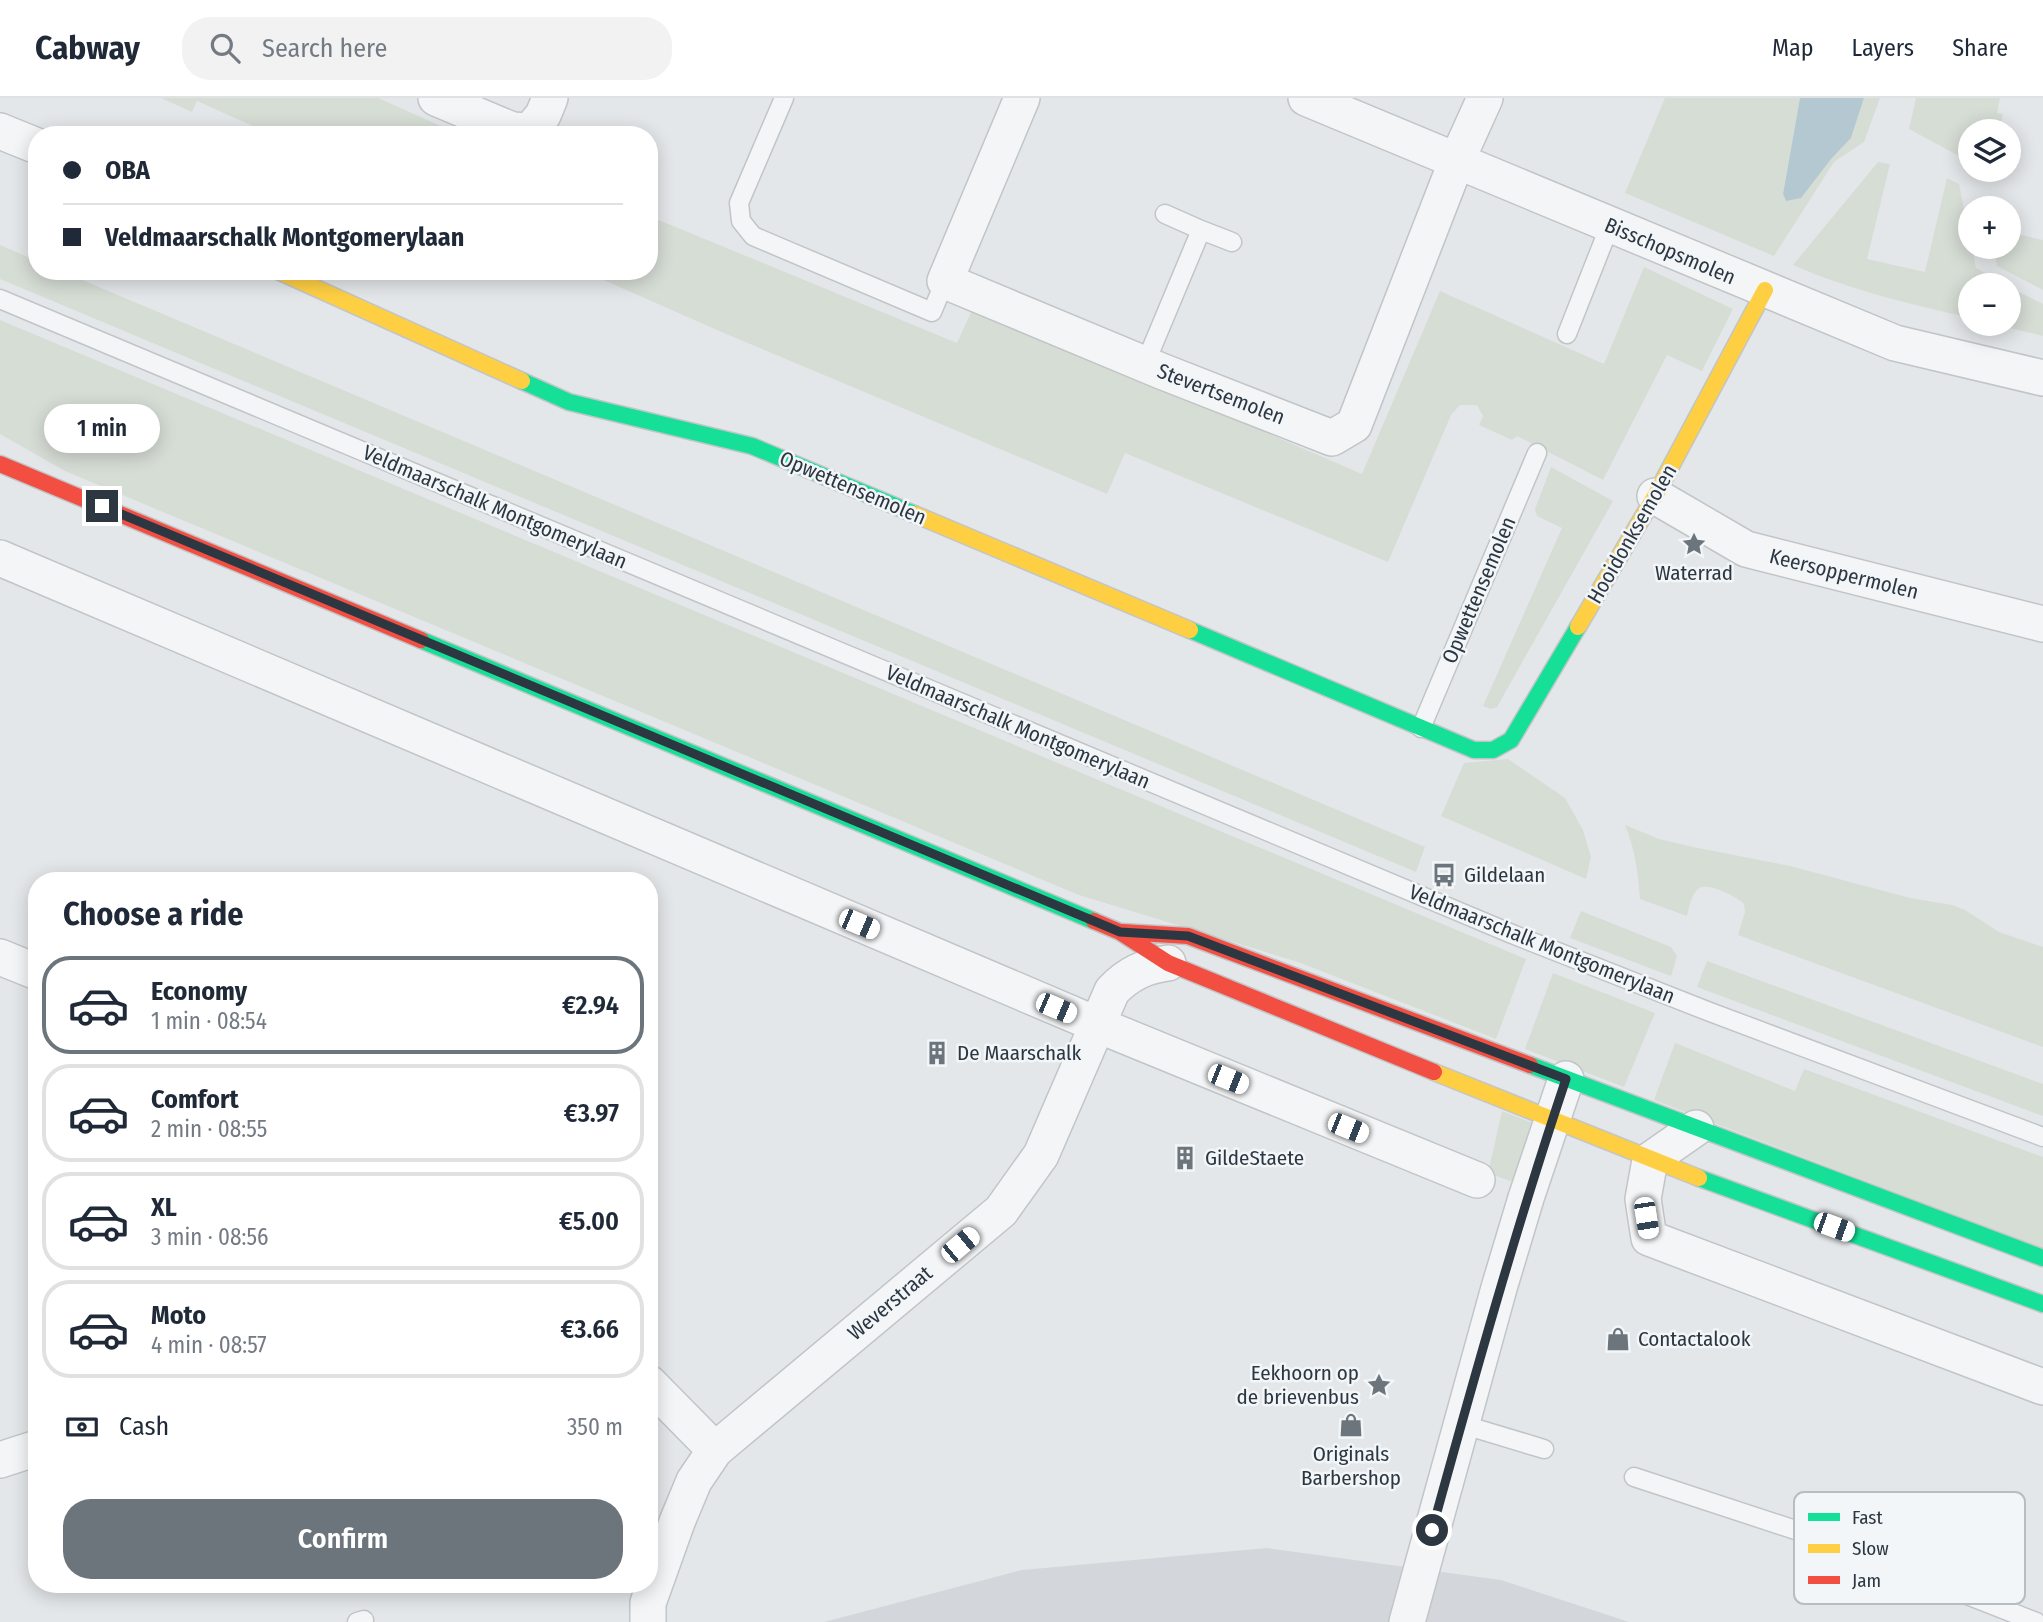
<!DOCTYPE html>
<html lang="en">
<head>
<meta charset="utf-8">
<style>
  body { margin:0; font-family:"Fira Sans Condensed",sans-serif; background:#f2f2f3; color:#1f2937; height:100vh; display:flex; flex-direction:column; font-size:26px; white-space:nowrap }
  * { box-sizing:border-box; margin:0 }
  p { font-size:23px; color:#747a83 }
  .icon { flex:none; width:38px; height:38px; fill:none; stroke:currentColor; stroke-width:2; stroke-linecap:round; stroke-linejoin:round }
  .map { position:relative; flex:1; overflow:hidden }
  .side { position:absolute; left:28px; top:774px; width:630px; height:721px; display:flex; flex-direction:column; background:#fff; border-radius:28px; box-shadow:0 4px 18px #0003 }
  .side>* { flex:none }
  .hud { position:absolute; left:28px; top:28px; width:630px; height:154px; border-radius:28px; box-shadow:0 4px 18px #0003; display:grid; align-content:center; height:154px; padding:0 35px; background:#fff }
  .fabs { position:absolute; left:1958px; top:21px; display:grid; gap:14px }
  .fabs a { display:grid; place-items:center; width:63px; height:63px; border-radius:50%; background:#fff; box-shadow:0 4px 18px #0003; font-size:35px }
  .end { position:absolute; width:32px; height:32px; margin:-16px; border:9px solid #2c3742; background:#fff; box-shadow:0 0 0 4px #fff }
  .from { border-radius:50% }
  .bubble { position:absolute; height:49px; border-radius:24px; background:#fff; box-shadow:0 4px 18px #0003; font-size:23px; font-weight:600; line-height:49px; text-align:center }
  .car { position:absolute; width:21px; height:42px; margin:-21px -10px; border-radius:9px; box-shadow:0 0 5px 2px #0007; background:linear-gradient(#fff 24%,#345 0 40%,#fff 0 76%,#345 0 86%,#fff 0) }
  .hud b { display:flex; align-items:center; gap:24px; height:66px; font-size:26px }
  .hud b+b { border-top:2px solid #e0e1e3 }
  .hud i { width:18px; height:18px; background:#1f2937 }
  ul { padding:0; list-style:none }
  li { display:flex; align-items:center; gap:21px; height:98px; margin:0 14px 10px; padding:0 21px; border:4px solid #e0e1e3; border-radius:28px }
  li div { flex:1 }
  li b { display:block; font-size:26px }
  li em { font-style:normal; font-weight:600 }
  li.on { border-color:#6c757c }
  li>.icon { width:63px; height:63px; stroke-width:1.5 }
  h2 { padding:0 35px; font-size:32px; line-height:84px }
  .pay { display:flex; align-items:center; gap:18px; height:77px; padding:0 35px; font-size:26px }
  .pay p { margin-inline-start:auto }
  .cta { display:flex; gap:14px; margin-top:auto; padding:14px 35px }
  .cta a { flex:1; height:80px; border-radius:28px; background:#6c757c; color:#fff; font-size:28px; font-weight:600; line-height:80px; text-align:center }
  header { display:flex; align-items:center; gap:42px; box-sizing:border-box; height:98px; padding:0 35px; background:#fff; border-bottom:2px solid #e0e1e3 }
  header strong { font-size:33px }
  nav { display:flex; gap:38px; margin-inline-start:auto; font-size:24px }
  .search { width:490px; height:63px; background:#f2f2f3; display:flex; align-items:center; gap:18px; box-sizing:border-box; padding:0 24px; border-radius:28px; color:#747a83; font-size:26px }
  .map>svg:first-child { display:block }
  .built { fill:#d3d7dc }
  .green { fill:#d6ddd5 }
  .water { fill:#b4c8d2 }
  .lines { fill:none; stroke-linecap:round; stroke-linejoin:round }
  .lane-casing { stroke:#c2c5c7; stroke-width:21 }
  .street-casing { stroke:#c2c5c7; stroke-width:38 }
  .fast-casing { stroke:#c2c5c7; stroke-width:19 }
  .slow-casing { stroke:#c2c5c7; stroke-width:19 }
  .jam-casing { stroke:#c2c5c7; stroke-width:19 }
  .lane { stroke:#f4f5f6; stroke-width:18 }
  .street { stroke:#f4f5f6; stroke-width:35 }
  .fast { stroke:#16e098; stroke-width:16 }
  .slow { stroke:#ffcf43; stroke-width:16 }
  .jam { stroke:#f24e42; stroke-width:16 }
  .route { stroke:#2c3742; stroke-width:9 }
  .labels { text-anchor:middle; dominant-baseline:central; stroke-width:5; stroke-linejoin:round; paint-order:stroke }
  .street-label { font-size:21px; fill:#2c3742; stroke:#f3f6f8 }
  .poi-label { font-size:21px; fill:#2c3742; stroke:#f3f6f8; text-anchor:start }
  .key { fill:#f3f6f8; stroke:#b7bdc1; stroke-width:2 }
  .key-label { font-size:19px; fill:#2c3742 }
</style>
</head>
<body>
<header>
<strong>Cabway</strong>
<div class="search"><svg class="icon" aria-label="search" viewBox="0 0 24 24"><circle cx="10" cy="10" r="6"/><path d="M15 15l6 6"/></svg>Search here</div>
<nav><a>Map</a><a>Layers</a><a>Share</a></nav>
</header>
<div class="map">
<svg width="2043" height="1524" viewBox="0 0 2043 1524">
  <rect width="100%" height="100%" fill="#e4e7e9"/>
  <path class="built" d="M1267,1450L1501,1482L1629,1524H824L1022,1472Z"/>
  <path class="green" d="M161,0H378L461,37H273L197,3L192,14Z
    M1665,0H1800L1783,96L1786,103L1851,40L1864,0H1880L1864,44L1834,64L1774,158L1625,95Z
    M1916,0H2000L1997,15L2003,16L1999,33H1970V64L1909,31Z
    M1878,64L1890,66L1867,161L1925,174L1947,80L1959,86L1976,170L2007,187H1970V220C1911,206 1849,192 1793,167Z
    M649,118L957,245L974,208L1362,376L1440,193L1604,266L1644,169L1733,211L1702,273L1667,257L1603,382L1517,338L1512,342L1479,327L1483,318L1477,307H1460L1451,317L1388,464L1125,355L1107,396L724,235L583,173H649Z
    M2009,134L2043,142V192L1997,168L1993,149H2009Z
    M0,147L37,163V173H61L1425,749L1416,774L0,181Z
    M2009,189L2043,206V238L1993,226H2009Z
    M0,222L1526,861L1496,941L1298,864L1079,797L65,373L0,336Z
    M1551,369L1613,403L1497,609L1491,611L1483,608L1562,430L1537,418L1535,411Z
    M1508,661L1565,700L1583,732L1591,759L1586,781L1441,718L1464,665Z
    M1625,727L1659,741L1693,749L1790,768L1910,800L1952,807L1965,812L1999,834L2043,849V949L1738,837L1745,814L1744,806C1737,799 1707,783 1698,791C1691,797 1689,810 1687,818L1640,801C1638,774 1635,751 1625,727Z
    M1581,813L1671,849L1677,858L1671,878L1570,840Z
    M1707,863L2043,986V1018L1697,889Z
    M1553,875L1655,915L1624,989L1525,951Z
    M1675,945L1795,993L1804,971L2043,1059V1151L1654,1002Z
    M1502,1013L1543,1029L1524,1088L1488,1075Z"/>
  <path class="water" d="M1800,0H1864L1851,40L1831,61L1801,100L1786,103L1783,96Z"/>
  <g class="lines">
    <g class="lane-casing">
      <path id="lane" d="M784,0L739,105L741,123L753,138L932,214L945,183
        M1201,132L1232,144
        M0,201L1512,836L1710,914L2043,1039
        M1567,236L1610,127
        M1145,266L1201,132L1165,116
        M1421,630L1537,355
        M1461,1326L1544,1351
        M1634,1379L1832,1444L2036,1524
        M357,1524L364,1522"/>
    </g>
    <g class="street-casing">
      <path id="street" d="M436,0L512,32L530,33L543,17L550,0
        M1022,0L945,183L1161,273L1332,340L1354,327L1457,62L1485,0
        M1306,0L1895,245L2043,280
        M0,33L37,48
        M1655,398L1746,451L2043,526
        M0,460L1098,927L1477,1082
        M0,859L37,874
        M1696,1030L1650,1062L1643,1101L1649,1140L2043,1289
        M649,1285L715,1352
        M0,1362L37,1350
        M648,1524V1505L677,1424L694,1383L715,1352L1001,1113L1041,1057L1112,893C1128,876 1145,868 1168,865
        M1407,1524L1499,1190L1526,1100L1566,981"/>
    </g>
    <g class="fast-casing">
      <path id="fast" d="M522,283L569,304L752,348L914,416
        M1190,532L1474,652H1493L1511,642L1578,529
        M421,542L1094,823
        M1530,967L2043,1160
        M1699,1080L2043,1206"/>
    </g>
    <g class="slow-casing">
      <path id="slow" d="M278,173L522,283
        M914,416L1190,532
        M1578,529L1655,398L1765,192
        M1434,974L1699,1080"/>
    </g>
    <g class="jam-casing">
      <path id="jam" d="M0,366L421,542
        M1094,823L1120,834L1168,865L1434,974
        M1122,834L1188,838L1530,967"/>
    </g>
    <use href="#lane" class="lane"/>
    <use href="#street" class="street"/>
    <use href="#fast" class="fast"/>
    <use href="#slow" class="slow"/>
    <use href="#jam" class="jam"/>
  </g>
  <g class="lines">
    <path class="route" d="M102,408L1120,834L1188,838L1566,981C1516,1130 1474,1280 1432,1432"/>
  </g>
  <defs>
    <g id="sight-bare" transform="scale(1.89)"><path d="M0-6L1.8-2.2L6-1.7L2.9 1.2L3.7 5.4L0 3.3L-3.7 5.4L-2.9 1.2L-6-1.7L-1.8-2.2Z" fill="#6c757c" stroke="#f3f6f8" stroke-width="2.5" paint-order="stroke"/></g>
    <g id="bus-bare" transform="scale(1.89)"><path d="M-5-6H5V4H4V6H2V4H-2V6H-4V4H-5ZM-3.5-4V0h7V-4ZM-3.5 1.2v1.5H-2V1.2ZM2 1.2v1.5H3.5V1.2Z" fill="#6c757c" stroke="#f3f6f8" stroke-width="2.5" paint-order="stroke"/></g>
    <g id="building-bare" transform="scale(1.89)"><path d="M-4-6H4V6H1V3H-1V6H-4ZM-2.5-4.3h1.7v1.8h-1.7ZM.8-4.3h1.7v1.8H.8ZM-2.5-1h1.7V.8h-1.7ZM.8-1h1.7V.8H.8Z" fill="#6c757c" stroke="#f3f6f8" stroke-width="2.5" paint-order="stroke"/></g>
    <g id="shop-bare" transform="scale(1.89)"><path d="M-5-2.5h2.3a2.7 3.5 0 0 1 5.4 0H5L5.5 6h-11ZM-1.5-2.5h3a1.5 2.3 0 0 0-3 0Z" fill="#6c757c" stroke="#f3f6f8" stroke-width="2.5" paint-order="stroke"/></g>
  </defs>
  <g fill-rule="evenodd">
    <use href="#sight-bare" x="1694" y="446"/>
    <use href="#bus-bare" x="1444" y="777"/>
    <use href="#building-bare" x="937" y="955"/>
    <use href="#building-bare" x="1185" y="1060"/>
    <use href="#shop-bare" x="1618" y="1241"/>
    <use href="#sight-bare" x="1379" y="1287"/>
    <use href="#shop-bare" x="1351" y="1327"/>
  </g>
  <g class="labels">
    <g class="street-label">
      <text transform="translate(1670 153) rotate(23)">Bisschopsmolen</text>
      <text transform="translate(1221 296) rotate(21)">Stevertsemolen</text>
      <text transform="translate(853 390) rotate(23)">Opwettensemolen</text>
      <text transform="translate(495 409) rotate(23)">Veldmaarschalk Montgomerylaan</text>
      <text transform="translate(1632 436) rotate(-60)">Hooidonksemolen</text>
      <text transform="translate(1844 476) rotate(14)">Keersoppermolen</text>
      <text transform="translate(1479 492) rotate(-67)">Opwettensemolen</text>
      <text transform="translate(1018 629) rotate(23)">Veldmaarschalk Montgomerylaan</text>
      <text transform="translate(1542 846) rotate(22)">Veldmaarschalk Montgomerylaan</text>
      <text transform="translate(890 1205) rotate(-40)">Weverstraat</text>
    </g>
    <g class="poi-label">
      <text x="1694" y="475" text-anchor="middle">Waterrad</text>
      <text x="1464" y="777">Gildelaan</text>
      <text x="957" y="955">De Maarschalk</text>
      <text x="1205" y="1060">GildeStaete</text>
      <text x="1638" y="1241">Contactalook</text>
      <text x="1359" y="1275" text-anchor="end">Eekhoorn op<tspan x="1359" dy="24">de brievenbus</tspan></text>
      <text x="1351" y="1356" text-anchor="middle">Originals<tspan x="1351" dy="24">Barbershop</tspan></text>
    </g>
  </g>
  <rect x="1794" y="1394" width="231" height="112" rx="10" class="key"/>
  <rect x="1808" y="1415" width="32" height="8" fill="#16e098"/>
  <rect x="1808" y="1446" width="32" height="9" fill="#ffcf43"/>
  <rect x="1808" y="1478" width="32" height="8" fill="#f24e42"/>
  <g class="key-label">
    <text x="1852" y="1426">Fast</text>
    <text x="1852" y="1457">Slow</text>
    <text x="1852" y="1489">Jam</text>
  </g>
</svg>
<div class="fabs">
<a><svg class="icon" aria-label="layers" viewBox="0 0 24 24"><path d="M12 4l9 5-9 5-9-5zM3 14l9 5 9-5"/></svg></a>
<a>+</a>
<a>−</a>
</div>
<i class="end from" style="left:1432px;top:1432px"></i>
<i class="end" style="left:102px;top:408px"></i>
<div class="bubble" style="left:44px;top:306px;width:116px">1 min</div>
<i class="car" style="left:859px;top:826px;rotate:113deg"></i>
<i class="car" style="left:1056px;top:910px;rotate:113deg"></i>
<i class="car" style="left:1228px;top:981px;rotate:112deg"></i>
<i class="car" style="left:1348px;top:1030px;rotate:112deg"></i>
<i class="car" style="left:1646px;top:1120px;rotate:171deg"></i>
<i class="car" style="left:1834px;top:1129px;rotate:110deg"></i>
<i class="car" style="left:960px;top:1147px;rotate:50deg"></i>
<div class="hud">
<b><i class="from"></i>OBA</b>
<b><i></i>Veldmaarschalk Montgomerylaan</b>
</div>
<section class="side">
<h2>Choose a ride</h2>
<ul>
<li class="on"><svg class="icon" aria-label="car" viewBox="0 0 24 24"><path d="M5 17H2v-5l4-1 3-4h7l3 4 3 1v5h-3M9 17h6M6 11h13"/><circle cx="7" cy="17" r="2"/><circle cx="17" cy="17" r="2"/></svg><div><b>Economy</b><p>1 min · 08:54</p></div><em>€2.94</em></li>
<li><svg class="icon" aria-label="car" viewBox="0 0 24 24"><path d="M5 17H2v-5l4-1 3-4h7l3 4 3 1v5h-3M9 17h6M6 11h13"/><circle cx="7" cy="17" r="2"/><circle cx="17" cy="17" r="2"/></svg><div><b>Comfort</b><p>2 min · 08:55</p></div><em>€3.97</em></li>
<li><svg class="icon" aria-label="car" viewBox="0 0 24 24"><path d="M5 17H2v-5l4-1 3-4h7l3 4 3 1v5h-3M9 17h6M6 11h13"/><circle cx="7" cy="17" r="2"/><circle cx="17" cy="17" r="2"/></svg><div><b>XL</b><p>3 min · 08:56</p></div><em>€5.00</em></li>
<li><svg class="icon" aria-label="car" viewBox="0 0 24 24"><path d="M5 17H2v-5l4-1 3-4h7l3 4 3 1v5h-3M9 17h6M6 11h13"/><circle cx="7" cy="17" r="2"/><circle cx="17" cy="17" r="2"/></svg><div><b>Moto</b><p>4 min · 08:57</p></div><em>€3.66</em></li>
</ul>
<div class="pay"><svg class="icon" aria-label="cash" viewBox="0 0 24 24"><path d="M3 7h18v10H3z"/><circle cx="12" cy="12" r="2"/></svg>Cash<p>350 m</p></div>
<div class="cta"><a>Confirm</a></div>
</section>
</div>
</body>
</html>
